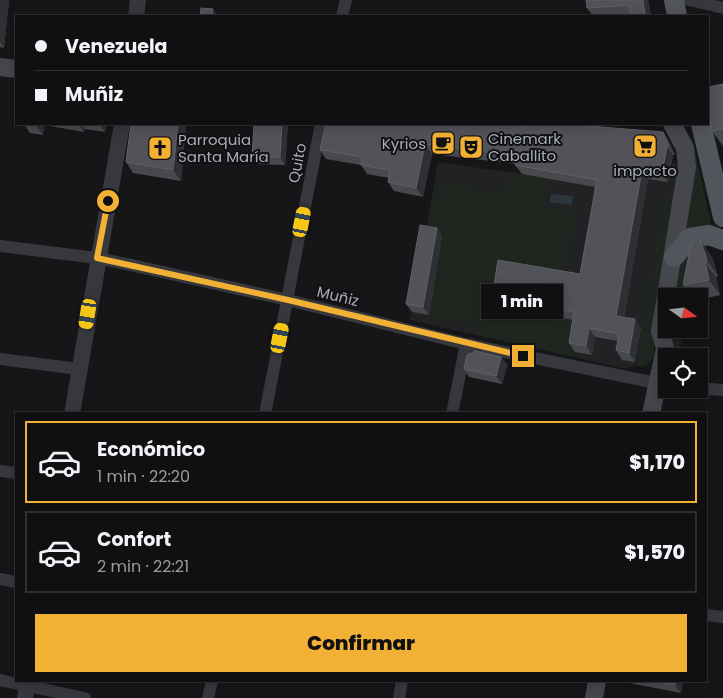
<!DOCTYPE html>
<html lang="es">
<head>
<meta charset="utf-8">
<style>
  body { margin:0; font-family:Poppins,sans-serif; background:#19191b; color:#f1f3f6; height:100vh; display:flex; flex-direction:column; font-size:19px; white-space:nowrap }
  * { box-sizing:border-box; margin:0 }
  p { font-size:16px; color:#9c9d9f }
  .icon { flex:none; width:28px; height:28px; fill:none; stroke:currentColor; stroke-width:2; stroke-linecap:round; stroke-linejoin:round }
  .map { position:relative; flex:1; overflow:hidden }
  .details { position:absolute; left:15px; top:412px; width:692px; height:270px; display:flex; flex-direction:column; background:#101012; border-radius:0px; box-shadow:0 2px 12px #0003,0 0 0 1px #303032 }
  .details>* { flex:none }
  .guide { position:absolute; left:15px; top:15px; width:694px; height:110px; border-radius:0px; box-shadow:0 2px 12px #0003,0 0 0 1px #303032; display:grid; align-content:center; height:110px; padding:0 20px; background:#101012 }
  .needle { width:32px; rotate:105deg }
  .tools { position:absolute; left:658px; top:288px; display:grid; gap:10px }
  .tools a { display:grid; place-items:center; width:50px; height:50px; border-radius:0px; background:#101012; box-shadow:0 2px 12px #0003,0 0 0 1px #303032; font-size:25px }
  .end { position:absolute; width:22px; height:22px; margin:-11px; border:6px solid #f2b134; background:#111; box-shadow:0 0 0 2px #111 }
  .from { border-radius:50% }
  .bubble { position:absolute; height:35px; border-radius:0px; background:#101012; box-shadow:0 2px 12px #0003,0 0 0 1px #303032; font-size:16px; font-weight:800; line-height:35px; text-align:center }
  .car { position:absolute; width:15px; height:30px; margin:-15px -8px; border-radius:6px; box-shadow:0 0 4px 1px #0007; background:linear-gradient(#f5c518 24%,#345 0 40%,#f5c518 0 76%,#345 0 86%,#f5c518 0) }
  .guide b { display:flex; align-items:center; gap:18px; height:48px; font-size:19px }
  .guide b+b { border-top:1px solid #303032 }
  .guide i { width:12px; height:12px; background:#f1f3f6 }
  ul { padding:9px 0 0; list-style:none }
  li { display:flex; align-items:center; gap:15px; height:82px; margin:0 10px 8px; padding:0 10px; border:2px solid #303032; border-radius:0px }
  li div { flex:1 }
  li b { display:block; font-size:19px }
  li em { font-style:normal; font-weight:800 }
  li.current { border-color:#f2b134 }
  li>.icon { width:45px; height:45px; stroke-width:1.5 }
  .button { display:flex; gap:10px; margin-top:auto; padding:10px 20px }
  .button a { flex:1; height:58px; border-radius:0px; background:#f2b134; color:#111; font-size:20px; font-weight:800; line-height:58px; text-align:center }
  .map>svg:first-child { display:block }
  .built { fill:#222225 }
  .green { fill:#1e261f }
  .water { fill:#2c353c }
  .lines { fill:none; stroke-linecap:round; stroke-linejoin:round }
  .minor { stroke:#37383d; stroke-width:12 }
  .tertiary { stroke:#37383d; stroke-width:16 }
  .secondary { stroke:#45474d; stroke-width:18 }
  .primary { stroke:#53555c; stroke-width:20 }
  .wall { fill:#47494d }
  .shaded-wall { fill:#2f3033 }
  .building { fill:#525359; stroke:#5f6168 }
  .route { stroke:#f2b134; stroke-width:6 }
  .labels { text-anchor:middle; dominant-baseline:central; stroke-width:4; stroke-linejoin:round; paint-order:stroke }
  .poi-label { font-size:15px; fill:#a8adb8; stroke:#111113; text-anchor:start }
  .street-label { font-size:15px; fill:#a8adb8; stroke:#111113 }
</style>
</head>
<body>
<div class="map">
<svg width="723" height="698" viewBox="0 0 723 698">
  <rect width="100%" height="100%" fill="#161618"/>
  <path class="built" d="M612,159L671,168L635,365L626,369L410,320L438,162L522,174L524,165Z"/>
  <path class="green" d="M684,137L692,138L712,228L681,234Z
    M672,163L684,166L655,332L654,357L646,366H636L641,328Z
    M509,172L550,179L545,206L576,211L564,279L502,283L482,280L480,290L500,294L498,307L588,323L579,331L574,357L472,334L474,325L428,317L442,236L429,234L439,182L504,193Z
    M700,253L691,296H673L682,255Z
    M667,329H684L679,356H667Z"/>
  <path class="water" d="M551,194L573,196L572,205L550,202Z"/>
  <g class="lines">
    <path class="minor" d="M689,0L723,8
      M342,16L346,0
      M0,246L97,258L131,265L288,300L466,344L666,385
      M0,359L79,369
      M699,388L723,390
      M265,414L321,124
      M452,414L466,344
      M0,471L16,473
      M0,579L16,582
      M706,615L723,617
      M0,680L85,698
      M208,698L212,681
      M399,698L402,681"/>
    <path class="tertiary" d="M136,16L138,0
      M72,414L122,124
      M25,698L28,681"/>
    <path class="secondary" d="M0,67L16,69
      M666,296L687,167L685,148L672,124
      M651,414L665,348L660,331L666,296
      M594,698L597,681"/>
    <path class="primary" d="M674,0L677,16
      M701,124L723,217
      M674,257L690,238L709,235L723,240"/>
  </g>
  <path class="wall" d="M0,0H9L4,48L0,47Z
    M648,0L651,16H631V15L619,16H593L587,8Z
    M723,84V146L712,131Z
    M24,124H107L105,132L85,129L84,132L44,125L43,135L30,133Z
    M131,124H186L181,181L133,173L126,162Z
    M288,124L285,165L257,164L252,156Z
    M524,126L663,132L669,141L675,155H673L668,182L648,179L624,318L641,328L635,362L622,360L616,350L618,341L595,337L592,355L575,352L569,343L573,320L498,307L492,298L580,274L595,187L522,174L515,165L516,164L432,154L423,197L394,191L388,182L389,178L367,174L361,165L326,159L320,150Z
    M437,228L442,236L429,315L412,312L406,304Z
    M691,244L712,257L718,276L716,277L720,295L699,300V296H691L683,285Z
    M501,357L507,365L502,384L469,377L464,369Z
    M619,681H683L681,693Z"/>
  <path class="shaded-wall" d="M0,0H9L4,48L0,42Z
    M643,0H648L651,16H646L645,15Z
    M213,9L218,16H212Z
    M35,124H43L44,125L43,135Z
    M78,124H81L85,129L84,132Z
    M99,124H107L105,132Z
    M178,124H186L181,181L173,170Z
    M282,124H288L285,165L280,157Z
    M663,132L669,141L675,155L669,146Z
    M425,144L432,154L423,197L416,188Z
    M667,146L673,155L668,182L662,173Z
    M642,170L648,179L623,325L616,316Z
    M437,228L442,236L429,315L423,307Z
    M701,241L712,257L718,276L707,261Z
    M705,262L716,277L720,295L709,280Z
    M635,319L641,328L635,362L629,353Z
    M589,328L595,337L592,355L586,346Z
    M501,357L507,365L502,384L496,376Z
    M676,681H683L681,693L675,685Z"/>
  <path class="building" d="M586,0H643L645,15L631,16L629,5L587,8Z
    M201,8L213,9L212,16H200Z
    M723,84V128L712,131L708,108V87Z
    M131,124H178L173,170L126,162Z
    M254,124H282L280,157L252,156Z
    M326,124H500L524,126V124H564L663,132L669,146H667L662,173L642,170L616,316L635,319L629,353L616,350L619,334L589,328L586,346L569,343L574,312L492,298L498,260L580,274L597,180L515,165L517,156L425,144L416,188L388,182L390,170L361,165L362,157L320,150Z
    M420,225L437,228L423,307L406,304Z
    M697,238L701,241L707,261L705,262L709,280L683,285L691,244Z
    M475,351L501,357L496,376L464,369L467,355Z
    M654,681H676L675,685Z"/>
  <g class="lines">
    <path class="route" d="M108,201L97,258L288,300L523,356"/>
  </g>
  <defs>
    <g id="cafe-square" transform="scale(1.25)"><rect x="-9" y="-9" width="18" height="18" rx="4" fill="#f2b134" stroke="#111113"/><path d="M-5.5-4.5H6V0H3Q3 3.5 0 3.5H-2.5Q-5.5 3.5-5.5 0ZM3-3.2v2h1.7v-2ZM-6 4.5H4V6H-6Z" fill="#111"/></g>
    <g id="supermarket-square" transform="scale(1.25)"><rect x="-9" y="-9" width="18" height="18" rx="4" fill="#f2b134" stroke="#111113"/><path d="M-6-5.5h2.5l.6 2H6L4.5 2H-2.5L-4.4-4H-6ZM-1.5 3.2a1.3 1.3 0 1 0 .1 0ZM3 3.2a1.3 1.3 0 1 0 .1 0Z" fill="#111"/></g>
    <g id="theatre-square" transform="scale(1.25)"><rect x="-9" y="-9" width="18" height="18" rx="4" fill="#f2b134" stroke="#111113"/><path d="M-5-5.5Q0-4 5-5.5V0Q5 5 0 6Q-5 5-5 0ZM-3.3-2.5H-1v1.5H-3.3ZM1-2.5H3.3v1.5H1ZM-2.8 1Q0 5.5 2.8 1Z" fill="#111"/></g>
    <g id="church-square" transform="scale(1.25)"><rect x="-9" y="-9" width="18" height="18" rx="4" fill="#f2b134" stroke="#111113"/><path d="M-1.2-6h2.4v3.5h3.3v2.4h-3.3V6h-2.4V-.1h-3.3v-2.4h3.3Z" fill="#111"/></g>
  </defs>
  <g fill-rule="evenodd">
    <use href="#cafe-square" x="443" y="143"/>
    <use href="#supermarket-square" x="645" y="146"/>
    <use href="#theatre-square" x="471" y="147"/>
    <use href="#church-square" x="160" y="148"/>
  </g>
  <g class="labels">
    <g class="poi-label">
      <text x="488" y="138">Cinemark<tspan x="488" dy="17">Caballito</tspan></text>
      <text x="178" y="139">Parroquia<tspan x="178" dy="17">Santa María</tspan></text>
      <text x="426" y="143" text-anchor="end">Kyrios</text>
      <text x="645" y="170" text-anchor="middle">impacto</text>
    </g>
    <g class="street-label">
      <text transform="translate(297 163) rotate(-79)">Quito</text>
      <text transform="translate(338 296) rotate(14)">Muñiz</text>
    </g>
  </g>
</svg>
<div class="tools">
<a><svg class="needle" viewBox="-14 -14 28 28"><path d="M0-13l5 13h-10z" fill="#e53935"/><path d="M0 13l5-13h-10z" fill="#9c9d9f"/></svg></a>
<a><svg class="icon" aria-label="locate" viewBox="0 0 24 24"><circle cx="12" cy="12" r="6"/><path d="M12 2v4M12 18v4M2 12h4M18 12h4"/></svg></a>
</div>
<i class="end from" style="left:108px;top:201px"></i>
<i class="end" style="left:523px;top:356px"></i>
<div class="bubble" style="left:481px;top:284px;width:82px">1 min</div>
<i class="car" style="left:302px;top:222px;rotate:11deg"></i>
<i class="car" style="left:88px;top:314px;rotate:189deg"></i>
<i class="car" style="left:280px;top:338px;rotate:11deg"></i>
<div class="guide">
<b><i class="from"></i>Venezuela</b>
<b><i></i>Muñiz</b>
</div>
<section class="details">
<ul>
<li class="current"><svg class="icon" aria-label="car" viewBox="0 0 24 24"><path d="M5 17H2v-5l4-1 3-4h7l3 4 3 1v5h-3M9 17h6M6 11h13"/><circle cx="7" cy="17" r="2"/><circle cx="17" cy="17" r="2"/></svg><div><b>Económico</b><p>1 min · 22:20</p></div><em>$1,170</em></li>
<li><svg class="icon" aria-label="car" viewBox="0 0 24 24"><path d="M5 17H2v-5l4-1 3-4h7l3 4 3 1v5h-3M9 17h6M6 11h13"/><circle cx="7" cy="17" r="2"/><circle cx="17" cy="17" r="2"/></svg><div><b>Confort</b><p>2 min · 22:21</p></div><em>$1,570</em></li>
</ul>
<div class="button"><a>Confirmar</a></div>
</section>
</div>
</body>
</html>
